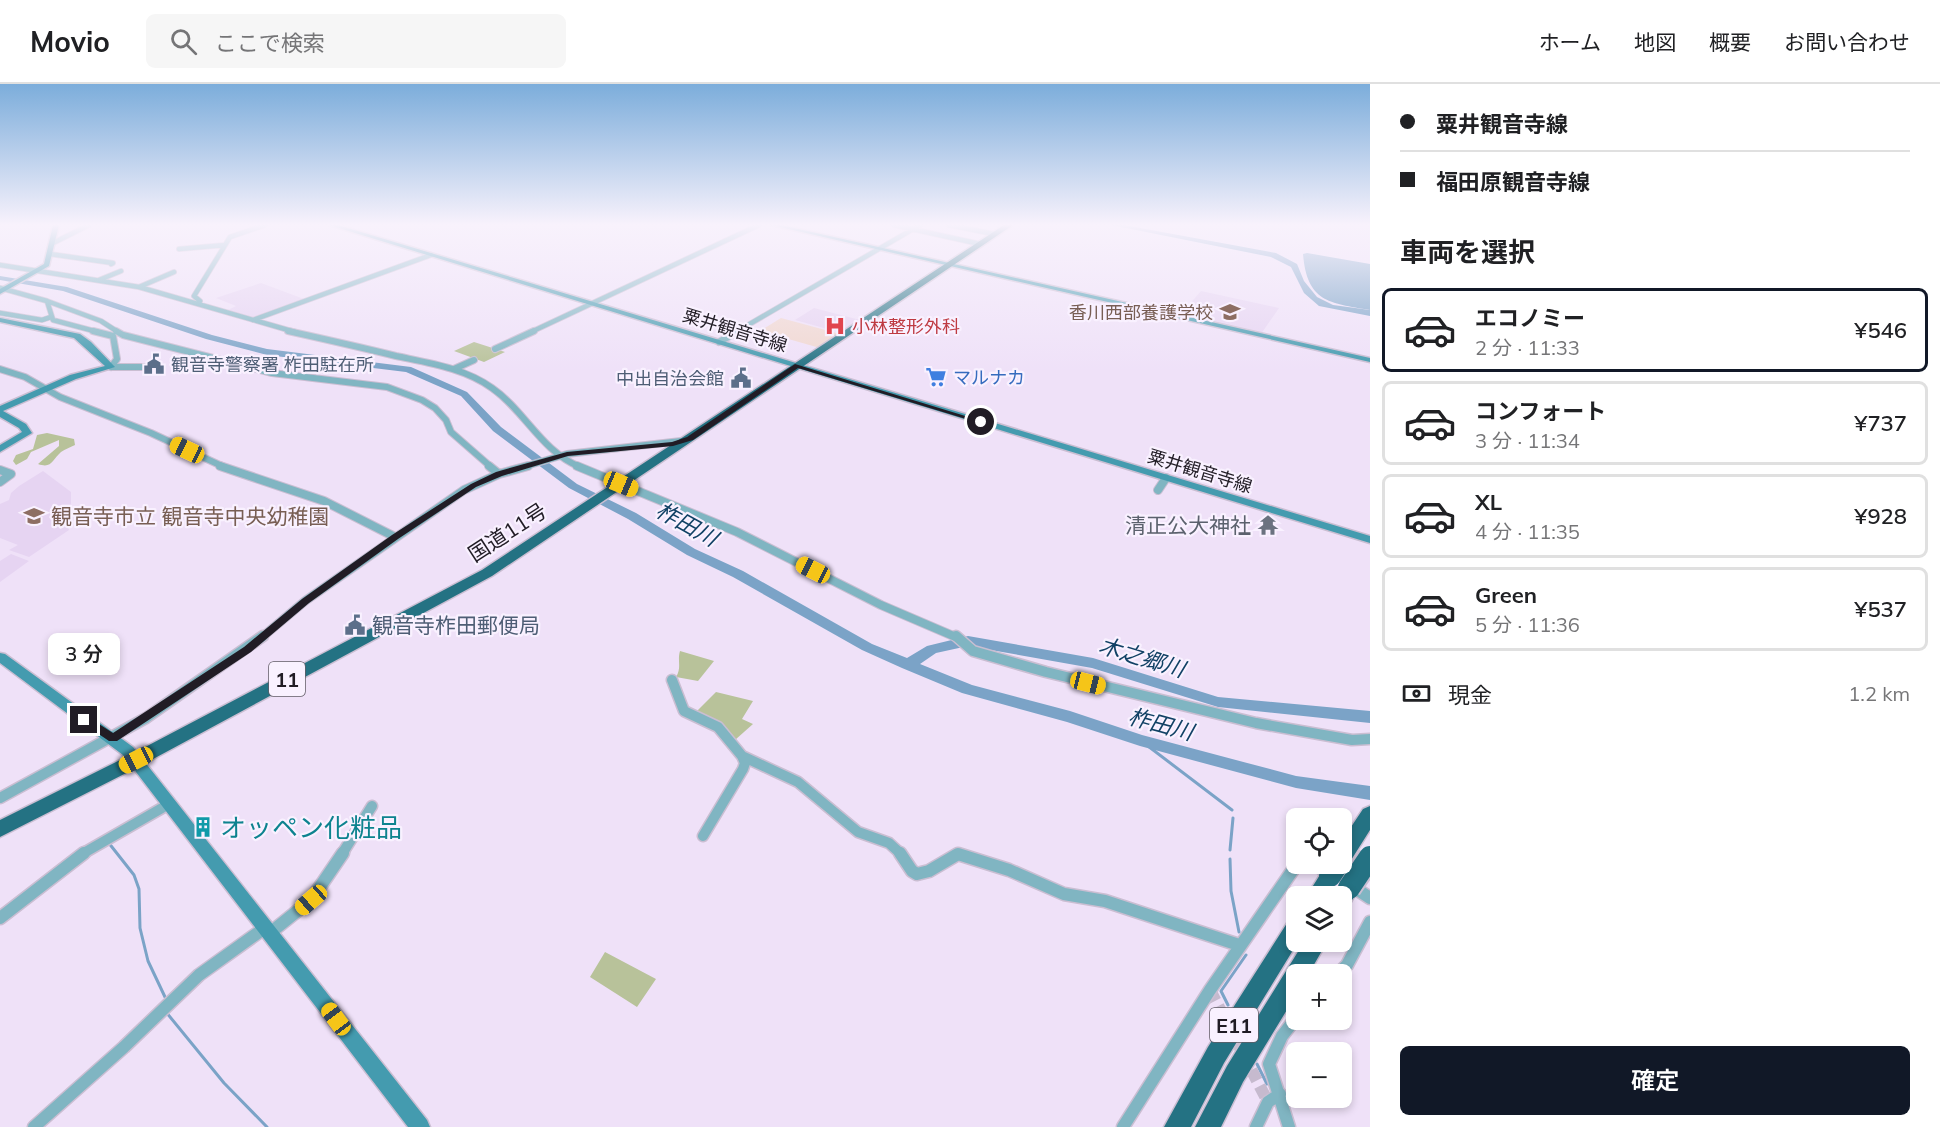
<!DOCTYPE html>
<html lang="ja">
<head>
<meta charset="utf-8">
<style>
  body { margin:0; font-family:Mulish,"Noto Sans JP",sans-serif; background:#f6f6f6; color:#202124; height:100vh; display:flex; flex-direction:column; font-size:22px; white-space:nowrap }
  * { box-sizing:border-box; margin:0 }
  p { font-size:20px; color:#757577 }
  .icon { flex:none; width:33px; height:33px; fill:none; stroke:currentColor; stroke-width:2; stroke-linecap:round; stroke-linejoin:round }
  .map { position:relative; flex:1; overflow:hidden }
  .details { display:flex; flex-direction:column; background:#fff; width:570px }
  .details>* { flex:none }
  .guide { display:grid; align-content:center; height:132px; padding:0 30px; background:#fff }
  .fabs { position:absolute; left:1286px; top:724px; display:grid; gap:12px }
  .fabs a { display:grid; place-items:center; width:66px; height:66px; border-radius:9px; background:#fff; box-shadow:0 3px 9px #0003; font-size:30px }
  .end { position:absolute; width:27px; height:27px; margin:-14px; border:8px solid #211c25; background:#fff; box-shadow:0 0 0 3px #fff }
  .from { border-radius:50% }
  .bubble { position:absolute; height:42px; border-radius:9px; background:#fff; box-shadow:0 3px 9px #0003; font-size:20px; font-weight:600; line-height:42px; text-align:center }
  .car { position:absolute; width:18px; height:36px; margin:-18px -9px; border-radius:8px; box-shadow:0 0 4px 2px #0007; background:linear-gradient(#f5c518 24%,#345 0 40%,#f5c518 0 76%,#345 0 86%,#f5c518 0) }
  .guide b { display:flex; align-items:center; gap:21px; height:57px; font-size:22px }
  .guide b+b { border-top:2px solid #e0e0e0 }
  .guide i { width:15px; height:15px; background:#202124 }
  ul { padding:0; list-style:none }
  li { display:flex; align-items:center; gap:18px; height:84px; margin:0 12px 9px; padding:0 18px; border:3px solid #e0e0e0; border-radius:9px }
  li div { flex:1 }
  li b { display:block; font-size:22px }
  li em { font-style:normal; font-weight:600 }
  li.selected { border-color:#111827 }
  li>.icon { width:54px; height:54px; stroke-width:1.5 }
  h2 { padding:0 30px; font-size:27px; line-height:72px }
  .pay { display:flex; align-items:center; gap:15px; height:66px; padding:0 30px; font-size:22px }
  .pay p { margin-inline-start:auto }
  .action { display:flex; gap:12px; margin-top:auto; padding:12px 30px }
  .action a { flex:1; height:69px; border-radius:9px; background:#111827; color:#fff; font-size:24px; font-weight:600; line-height:69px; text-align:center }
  header { display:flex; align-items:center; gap:36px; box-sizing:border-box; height:84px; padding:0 30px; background:#fff; border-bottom:2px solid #e0e0e0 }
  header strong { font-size:28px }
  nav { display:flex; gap:33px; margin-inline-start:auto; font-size:21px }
  .search { width:420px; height:54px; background:#f6f6f6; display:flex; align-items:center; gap:15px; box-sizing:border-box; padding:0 21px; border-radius:9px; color:#757577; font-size:22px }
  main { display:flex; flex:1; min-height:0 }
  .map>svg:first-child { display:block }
  .industrial { fill:#f0d7d0 }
  .built { fill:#e6d4f2 }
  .green { fill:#b8c29a }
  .water { fill:#7ba3c7 }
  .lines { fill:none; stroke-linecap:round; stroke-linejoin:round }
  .stream { stroke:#7ba3c7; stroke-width:3 }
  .river { fill:#7ba3c7; fill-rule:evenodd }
  .street-tunnel { stroke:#c6bace; stroke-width:12; stroke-dasharray:12 6; stroke-linecap:butt }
  .street-far4-casing { stroke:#cabed2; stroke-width:6 }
  .street-far3-casing { stroke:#cabed2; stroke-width:8 }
  .street-far2-casing { stroke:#cabed2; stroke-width:10 }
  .street-far1-casing { stroke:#cabed2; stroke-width:13 }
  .street-casing { stroke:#cabed2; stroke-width:15 }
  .secondary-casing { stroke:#cabed2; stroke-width:3 }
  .highway-casing { stroke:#cabed2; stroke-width:3 }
  .street-far4 { stroke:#80b5c2; stroke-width:4.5 }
  .street-far3 { stroke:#80b5c2; stroke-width:6 }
  .street-far2 { stroke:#80b5c2; stroke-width:8 }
  .street-far1 { stroke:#80b5c2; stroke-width:10 }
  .street { stroke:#80b5c2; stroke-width:12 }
  .secondary { fill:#449baf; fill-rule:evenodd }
  .highway { fill:#247283; fill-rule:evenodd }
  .highway-bridge-casing { stroke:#cabed2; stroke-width:26; stroke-linecap:butt }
  .highway-bridge { stroke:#247283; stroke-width:22 }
  .route { fill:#211c25 }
  .labels { text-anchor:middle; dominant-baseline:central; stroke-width:4.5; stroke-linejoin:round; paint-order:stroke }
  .far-education-label { font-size:18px; fill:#785e54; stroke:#f9f1ff; text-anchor:end }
  .far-health-label { font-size:18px; fill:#be3a42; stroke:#f9f1ff; text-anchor:start }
  .far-street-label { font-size:18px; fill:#211c25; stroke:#f9f1ff }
  .far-service-label { font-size:18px; fill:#4e5e75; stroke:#f9f1ff; text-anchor:start }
  .far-shop-label { font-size:18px; fill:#366cbe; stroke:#f9f1ff; text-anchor:start }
  .shield { fill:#f9f1ff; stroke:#625c66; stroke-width:1.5 }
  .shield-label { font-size:20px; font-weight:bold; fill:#211c25 }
  .education-label { font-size:21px; fill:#785e54; stroke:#f9f1ff; text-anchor:start }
  .worship-label { font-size:21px; fill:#5b616d; stroke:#f9f1ff; text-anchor:end }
  .street-label { font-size:21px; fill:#211c25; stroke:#f9f1ff }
  .service-label { font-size:21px; fill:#4e5e75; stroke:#f9f1ff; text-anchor:start }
  .water-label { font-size:22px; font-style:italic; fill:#114165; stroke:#f9f1ff }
  .near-culture-label { font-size:26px; fill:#0d838f; stroke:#f9f1ff; text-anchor:start }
</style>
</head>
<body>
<header>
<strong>Movio</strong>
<div class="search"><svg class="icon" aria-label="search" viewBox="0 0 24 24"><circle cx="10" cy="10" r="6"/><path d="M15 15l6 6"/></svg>ここで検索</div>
<nav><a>ホーム</a><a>地図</a><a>概要</a><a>お問い合わせ</a></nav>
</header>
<main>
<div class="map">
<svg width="1370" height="1043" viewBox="0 0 1370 1043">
  <rect width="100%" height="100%" fill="#efe1f8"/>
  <path class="industrial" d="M781,234L840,250L820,264L760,247Z"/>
  <path class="built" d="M261,199L304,215L251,234L226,227L236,222L216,214Z
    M1201,207L1279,224L1261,250L1180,231Z
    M814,224L860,236L842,249L795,236Z
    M43,387L71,408V420L66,435L69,446L29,473L9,466L18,461L0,454V420L9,416L11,409L19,402Z
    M11,470L29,477L0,498V477Z"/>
  <path class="green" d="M474,258L505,268L484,278L454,267Z
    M47,349L74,355L75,361C71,363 65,365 61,368C52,376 52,385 38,380L59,362V356L31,368L27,375L16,381L13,377L16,371L33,365L37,351Z
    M680,567L714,577L698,597L676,593C682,583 677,577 680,567Z
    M716,608L753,617L742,635L753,640L735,656L695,629Z
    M605,868L656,895L637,923L590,893Z"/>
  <path class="water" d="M1307,169L1370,180V226C1329,219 1307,218 1303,170Z"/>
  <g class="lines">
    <path class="stream" d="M1140,656L1232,726
      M108,758L134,791L139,805L140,844L148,877L165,913
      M1230,766L1233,734
      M1230,775L1231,807L1239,848
      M1228,921L1221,907L1246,871
      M166,928L224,999L267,1043
      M1257,980L1267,1000"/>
    <path class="river" d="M1111,141H1124L1276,169L1297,180L1304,197L1317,213L1333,221L1370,226V232L1319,222L1304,209L1291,183L1271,173Z
      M0,192L67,203L212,251L267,265L411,283L467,308L501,343L577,400L636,429L695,465L743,487L872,560L907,574L927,562L968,552L1093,574L1218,613L1370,627V639L1218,623L1092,584L968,562L936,569L920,580L972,601L1070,627L1142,651L1296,692L1370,702V716L1296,704L1140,662L1067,638L962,609L902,584L862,566L733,493L687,471L628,435L569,404L493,347L461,312L406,288L267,271L206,255L63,207L0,196Z"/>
    <path class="street-tunnel" d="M1210,906L1268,1018"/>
    <g class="street-far4-casing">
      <path id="street-far4" d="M894,141L980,160
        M949,141L994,150
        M53,159L89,141
        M179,165L225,161
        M50,170L113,179L111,180
        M0,181L139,203L295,248
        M99,196L121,187
        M139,203L174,188
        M0,204L47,217L53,236L98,248
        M47,217L101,237L118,248
        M200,217L194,212L230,153L265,141
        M0,229L42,236L51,233
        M253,236L431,171
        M531,248L759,141
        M736,248L920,141"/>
    </g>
    <g class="street-far3-casing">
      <path id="street-far3" d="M93,247L113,252L117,275L111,283
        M116,247L123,251L272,289L387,303L422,316L435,324L446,336L451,348L491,383
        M288,247C324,255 360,263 396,272C429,279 464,284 492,304C525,327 541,367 580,383
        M719,258L739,247
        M495,265L534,247
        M111,283H155
        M0,285L25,293L60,313L151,349L224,383
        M454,285L474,276
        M523,383L567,370L681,357"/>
    </g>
    <g class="street-far2-casing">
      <path id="street-far2" d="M220,382L324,417L395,453
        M489,382L499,390
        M577,382L737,448L881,521L958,554
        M0,386L11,390L0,398
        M1158,406L1166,394
        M261,554L305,517L464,406L499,390L528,382"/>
    </g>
    <g class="street-far1-casing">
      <path id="street-far1" d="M956,552L973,567L1046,588L1256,639L1352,656L1370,655
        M672,596L684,627L718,643L742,672L798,698L858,748L889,759L901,770
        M0,714L146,634L263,552
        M703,752L743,685L745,679L742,672
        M82,770L169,720
        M342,770L372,722"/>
    </g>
    <g class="street-casing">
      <path id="street" d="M900,769L912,787L917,790L929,787L958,770L1009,786L1064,810L1105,817L1239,861
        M1313,780L1331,789
        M1352,802L1370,814
        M0,834L84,769
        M270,849L311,816L343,769
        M1337,891L1347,881L1370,838
        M34,1043L124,963L199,891L266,843
        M1123,1043L1210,906L1297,780
        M1256,1043L1268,1018L1280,1010
        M1289,1043L1269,980L1282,952L1296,934"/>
    </g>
    <g class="secondary-casing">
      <path id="secondary" d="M53,141H59L49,182L0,210V205L44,180Z
        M329,141H338L1370,452V459Z
        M771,141H781L1370,274V278Z
        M0,234L80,250L91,258L115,283L76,295L3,327L26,340L32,349L0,368V361L22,348L19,344L0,333V322L70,291L105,282L74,254L0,238Z
        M0,569L5,570L133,663L427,1036L430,1043H408L123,671L0,579Z"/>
    </g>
    <g class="highway-casing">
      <path id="highway" d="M1004,141H1013L492,492L142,681L0,753V736L130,671L482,486Z
        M1370,722V746L1348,781L1341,783L1334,781L1341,780V758L1363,725Z
        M1330,783L1337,786L1340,792L1327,813H1306L1323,786Z
        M1349,795L1356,798L1359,804L1348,823L1341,826V813H1333L1342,798Z
        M1296,834V858H1298L1224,979L1191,1043H1164L1208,963L1289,836Z
        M1304,858H1327L1308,891H1296V911L1243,998L1221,1043H1195L1227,982Z"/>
    </g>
    <use href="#street-far4" class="street-far4"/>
    <use href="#street-far3" class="street-far3"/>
    <use href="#street-far2" class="street-far2"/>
    <use href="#street-far1" class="street-far1"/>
    <use href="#street" class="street"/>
    <use href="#secondary" class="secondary"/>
    <use href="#highway" class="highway"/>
    <g class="highway-bridge-casing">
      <path id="highway-bridge" d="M1330,792L1338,780
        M1349,804L1370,773"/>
    </g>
    <use href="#highway-bridge" class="highway-bridge"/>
  </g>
  <linearGradient id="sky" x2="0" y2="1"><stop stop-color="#7caddb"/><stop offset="0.49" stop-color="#f8f2fc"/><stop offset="1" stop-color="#f8f2fc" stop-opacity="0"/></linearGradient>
  <rect width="1370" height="287" fill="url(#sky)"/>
  <path class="route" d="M795,280L985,338L979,339L798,284L693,356L673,362L568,372L502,392L476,403L398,455L309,519L251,568L117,657H109L78,636L80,633H88L113,649L244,563L302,515L392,451L471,400L496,388L567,368L672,358L687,353Z"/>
  <defs>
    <g id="school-bare" transform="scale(1.62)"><path d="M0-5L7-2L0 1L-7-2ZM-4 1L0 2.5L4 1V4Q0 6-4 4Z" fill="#8d6e63" stroke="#f9f1ff" stroke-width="2.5" paint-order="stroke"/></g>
    <g id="hospital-bare" transform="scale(1.62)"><path d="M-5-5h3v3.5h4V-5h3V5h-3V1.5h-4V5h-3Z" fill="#e0444e" stroke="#f9f1ff" stroke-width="2.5" paint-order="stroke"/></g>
    <g id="civic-bare" transform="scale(1.62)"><path d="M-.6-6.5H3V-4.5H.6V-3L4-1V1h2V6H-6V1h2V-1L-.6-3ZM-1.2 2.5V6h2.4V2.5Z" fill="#5c6f8a" stroke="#f9f1ff" stroke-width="2.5" paint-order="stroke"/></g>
    <g id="supermarket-bare" transform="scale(1.62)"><path d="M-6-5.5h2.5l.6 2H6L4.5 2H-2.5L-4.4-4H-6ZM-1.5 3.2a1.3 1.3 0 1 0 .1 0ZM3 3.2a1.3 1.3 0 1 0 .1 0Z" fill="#3f7fe0" stroke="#f9f1ff" stroke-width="2.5" paint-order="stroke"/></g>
    <g id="temple-bare" transform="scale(1.62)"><path d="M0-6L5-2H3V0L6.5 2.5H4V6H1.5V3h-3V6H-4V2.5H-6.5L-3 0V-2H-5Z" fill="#6b7280" stroke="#f9f1ff" stroke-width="2.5" paint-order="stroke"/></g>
    <g id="building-bare" transform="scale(1.62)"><path d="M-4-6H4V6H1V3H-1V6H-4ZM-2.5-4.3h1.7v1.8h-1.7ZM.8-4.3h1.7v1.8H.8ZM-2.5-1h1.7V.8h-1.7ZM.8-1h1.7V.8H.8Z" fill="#0f9aa8" stroke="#f9f1ff" stroke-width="2.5" paint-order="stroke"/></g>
  </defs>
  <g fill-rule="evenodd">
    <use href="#school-bare" x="1230" y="228"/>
    <use href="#hospital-bare" x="835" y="242"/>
    <use href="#civic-bare" x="154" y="280"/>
    <use href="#supermarket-bare" x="936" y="293"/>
    <use href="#civic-bare" x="741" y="294"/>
    <use href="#school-bare" x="34" y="432"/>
    <use href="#temple-bare" x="1268" y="441"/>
    <use href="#civic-bare" x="355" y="541"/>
    <use href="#building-bare" x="203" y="743"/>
  </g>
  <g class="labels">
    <g class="far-education-label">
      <text x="1213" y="228">香川西部養護学校</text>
    </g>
    <g class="far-health-label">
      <text x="852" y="242">小林整形外科</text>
    </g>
    <g class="far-street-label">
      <text transform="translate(735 246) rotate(17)">粟井観音寺線</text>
      <text transform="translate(1200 387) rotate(17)">粟井観音寺線</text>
    </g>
    <g class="far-service-label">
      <text x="171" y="280">観音寺警察署 柞田駐在所</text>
      <text x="724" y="294" text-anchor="end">中出自治会館</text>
    </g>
    <g class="far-shop-label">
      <text x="953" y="293">マルナカ</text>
    </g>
    <g class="shield">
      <rect x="269" y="578" width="36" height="34" rx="4.5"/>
      <rect x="1210" y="924" width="48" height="34" rx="4.5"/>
    </g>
    <g class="shield-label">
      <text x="287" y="595">11</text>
      <text x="1234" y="941">E11</text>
    </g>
    <g class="education-label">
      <text x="51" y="432">観音寺市立 観音寺中央幼稚園</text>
    </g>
    <g class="worship-label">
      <text x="1251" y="441">清正公大神社</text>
    </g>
    <g class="street-label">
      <text transform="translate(507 448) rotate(-33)">国道11号</text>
    </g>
    <g class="service-label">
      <text x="372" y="541">観音寺柞田郵便局</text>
    </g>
    <g class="water-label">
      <text transform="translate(687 440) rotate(29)">柞田川</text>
      <text transform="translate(1142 573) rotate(17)">木之郷川</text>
      <text transform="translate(1161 640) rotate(15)">柞田川</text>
    </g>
    <g class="near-culture-label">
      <text x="220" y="743">オッペン化粧品</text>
    </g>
  </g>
</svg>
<div class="fabs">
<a><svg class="icon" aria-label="locate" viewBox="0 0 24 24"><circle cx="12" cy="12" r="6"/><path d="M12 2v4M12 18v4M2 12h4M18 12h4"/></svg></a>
<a><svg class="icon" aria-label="layers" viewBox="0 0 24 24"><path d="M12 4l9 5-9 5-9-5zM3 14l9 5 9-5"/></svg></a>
<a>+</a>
<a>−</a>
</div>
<i class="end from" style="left:981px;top:338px"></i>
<i class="end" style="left:84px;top:636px"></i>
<div class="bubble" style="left:48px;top:549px;width:72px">3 分</div>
<i class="car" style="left:187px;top:366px;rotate:295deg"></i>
<i class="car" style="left:621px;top:400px;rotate:113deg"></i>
<i class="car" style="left:813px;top:486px;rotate:297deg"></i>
<i class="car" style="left:1088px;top:599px;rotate:104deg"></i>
<i class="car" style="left:136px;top:676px;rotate:243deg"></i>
<i class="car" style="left:311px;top:816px;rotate:229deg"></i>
<i class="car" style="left:336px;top:935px;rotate:323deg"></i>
</div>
<section class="details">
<div class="guide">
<b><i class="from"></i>粟井観音寺線</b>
<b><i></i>福田原観音寺線</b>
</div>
<h2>車両を選択</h2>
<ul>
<li class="selected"><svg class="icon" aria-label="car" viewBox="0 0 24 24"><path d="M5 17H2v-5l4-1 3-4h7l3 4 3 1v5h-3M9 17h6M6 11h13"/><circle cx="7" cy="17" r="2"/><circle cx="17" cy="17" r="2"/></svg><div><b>エコノミー</b><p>2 分 · 11:33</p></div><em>¥546</em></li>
<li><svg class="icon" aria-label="car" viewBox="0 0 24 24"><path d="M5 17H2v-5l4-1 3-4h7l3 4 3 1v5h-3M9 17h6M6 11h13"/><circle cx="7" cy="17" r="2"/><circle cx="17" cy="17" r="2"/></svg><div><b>コンフォート</b><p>3 分 · 11:34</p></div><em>¥737</em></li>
<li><svg class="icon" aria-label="car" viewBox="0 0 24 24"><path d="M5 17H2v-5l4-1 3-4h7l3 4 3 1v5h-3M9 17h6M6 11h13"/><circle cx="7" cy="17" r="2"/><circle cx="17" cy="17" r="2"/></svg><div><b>XL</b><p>4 分 · 11:35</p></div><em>¥928</em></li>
<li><svg class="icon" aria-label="car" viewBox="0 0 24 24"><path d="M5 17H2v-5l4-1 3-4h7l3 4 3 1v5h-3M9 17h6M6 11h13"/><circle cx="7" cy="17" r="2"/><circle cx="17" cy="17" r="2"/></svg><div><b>Green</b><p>5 分 · 11:36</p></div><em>¥537</em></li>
</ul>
<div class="pay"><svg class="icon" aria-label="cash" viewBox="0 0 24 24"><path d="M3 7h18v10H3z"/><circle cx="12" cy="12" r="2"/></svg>現金<p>1.2 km</p></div>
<div class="action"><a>確定</a></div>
</section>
</main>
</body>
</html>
